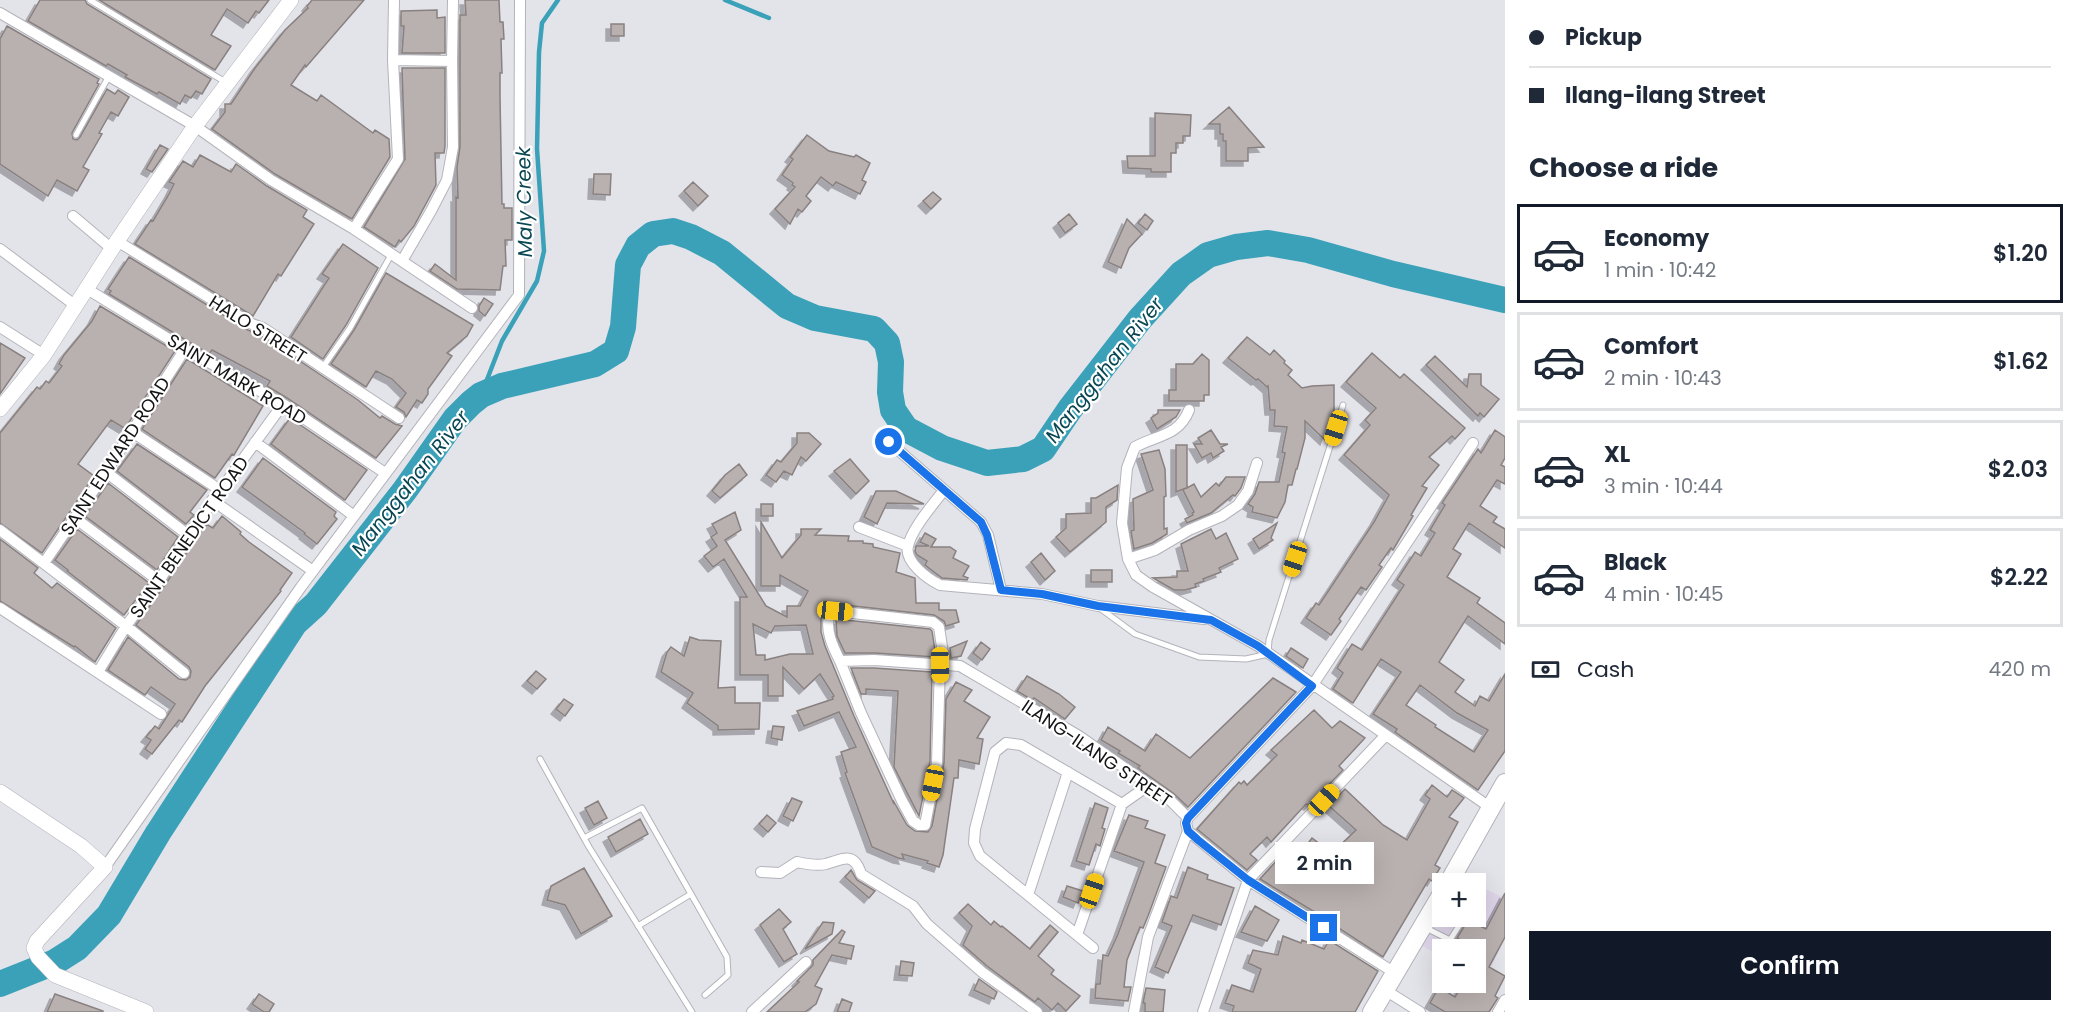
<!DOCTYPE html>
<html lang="en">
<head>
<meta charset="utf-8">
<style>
  body { margin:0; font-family:Poppins,sans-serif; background:#f6f6f7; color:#1f2937; height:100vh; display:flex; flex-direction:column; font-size:22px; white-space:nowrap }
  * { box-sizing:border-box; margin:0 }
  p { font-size:20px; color:#747a83 }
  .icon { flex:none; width:33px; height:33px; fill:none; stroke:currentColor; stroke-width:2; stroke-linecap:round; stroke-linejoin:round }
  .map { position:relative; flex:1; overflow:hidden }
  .side { display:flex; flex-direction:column; background:#fff; width:570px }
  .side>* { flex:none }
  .banner { display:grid; align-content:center; height:132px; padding:0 24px; background:#fff }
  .tools { position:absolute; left:1432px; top:873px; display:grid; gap:12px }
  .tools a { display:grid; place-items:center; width:54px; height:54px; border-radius:0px; background:#fff; box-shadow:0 6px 24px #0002; font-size:30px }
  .end { position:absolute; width:27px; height:27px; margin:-14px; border:8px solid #1a73e8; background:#fff; box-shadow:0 0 0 3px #fff }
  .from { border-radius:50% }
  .bubble { position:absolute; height:42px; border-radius:0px; background:#fff; box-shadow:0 6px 24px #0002; font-size:20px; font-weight:600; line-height:42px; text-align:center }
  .car { position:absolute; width:18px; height:36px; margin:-18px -9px; border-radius:8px; box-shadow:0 0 4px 2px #0007; background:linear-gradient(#f5c518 24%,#345 0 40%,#f5c518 0 76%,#345 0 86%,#f5c518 0) }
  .banner b { display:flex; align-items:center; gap:21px; height:57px; font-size:22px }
  .banner b+b { border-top:2px solid #e0e1e3 }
  .banner i { width:15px; height:15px; background:#1f2937 }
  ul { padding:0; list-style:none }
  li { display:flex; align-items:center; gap:18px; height:99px; margin:0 12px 9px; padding:0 12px; border:3px solid #e0e1e3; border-radius:0px }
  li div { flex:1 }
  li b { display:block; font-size:22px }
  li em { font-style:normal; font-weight:600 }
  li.on { border-color:#111827 }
  li>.icon { width:54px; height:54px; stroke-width:1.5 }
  h2 { padding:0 24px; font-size:27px; line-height:72px }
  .pay { display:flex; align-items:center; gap:15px; height:66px; padding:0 24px; font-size:22px }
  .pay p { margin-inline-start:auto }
  .button { display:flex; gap:12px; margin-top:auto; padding:12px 24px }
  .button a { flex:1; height:69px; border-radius:0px; background:#111827; color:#fff; font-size:24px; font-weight:600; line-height:69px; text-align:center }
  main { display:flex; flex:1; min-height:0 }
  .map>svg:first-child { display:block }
  .commercial { fill:#dfd5ea }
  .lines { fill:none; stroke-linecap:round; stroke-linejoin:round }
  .stream { stroke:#3aa1b8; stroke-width:4.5 }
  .river { stroke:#3aa1b8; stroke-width:26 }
  .building { fill:#b9b1af; stroke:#898180; stroke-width:1.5; fill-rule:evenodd; filter:url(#shadow) }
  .lane-casing { stroke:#b3b3ba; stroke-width:7 }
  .street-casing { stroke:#b3b3ba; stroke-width:12 }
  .secondary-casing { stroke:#b3b3ba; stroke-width:16 }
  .primary-casing { stroke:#b3b3ba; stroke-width:20 }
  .lane { stroke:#fff; stroke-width:5 }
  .street { stroke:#fff; stroke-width:10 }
  .secondary { stroke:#fff; stroke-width:15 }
  .primary { stroke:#fff; stroke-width:18 }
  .route { stroke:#1a73e8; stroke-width:8 }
  .labels { text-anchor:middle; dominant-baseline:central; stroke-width:4.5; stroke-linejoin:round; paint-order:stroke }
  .street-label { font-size:18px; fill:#131315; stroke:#fff }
  .water-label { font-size:20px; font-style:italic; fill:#094753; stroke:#fff }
</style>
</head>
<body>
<main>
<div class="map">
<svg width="1505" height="1012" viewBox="0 0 1505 1012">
  <defs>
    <filter id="shadow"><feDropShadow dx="-5" dy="5" stdDeviation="0" flood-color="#0004"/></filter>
  </defs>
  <rect width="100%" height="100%" fill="#e3e3ea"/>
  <path class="commercial" d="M1476,885L1505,898V937L1485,981L1476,950H1443V957L1421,945L1443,906V916H1476Z"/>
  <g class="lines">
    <path class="stream" d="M725,0L769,18
      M481,395L502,341L537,281L544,251L537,149L539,52L542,23L558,0"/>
    <path class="river" d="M0,984L55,962L77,948L109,915L158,833L295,623L316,604L405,490L455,419L471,403L481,395L502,386L595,364L616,351L623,327L628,265L638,246L653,234L673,231L691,237L722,253L787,306L815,318L874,329L887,343L891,362L890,392L893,410L906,429L942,448L987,463L1023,459L1043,449L1070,409L1140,319L1181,274L1208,255L1236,247L1268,243L1308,250L1393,274L1505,300"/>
  </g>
  <path class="building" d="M40,0H85L87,4L211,79L202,94L196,91L191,98L185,95L180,104L159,92L157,94L125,77L127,75L108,64L106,66L28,21Z
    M99,0H269L259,13L256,11L248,23L227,9L211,35L231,46L215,70Z
    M312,0H364L306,67L305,65L291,85L317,101L321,95L373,133L375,130L389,139L390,157L352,219L275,174L212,129L225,112V104H231L255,68L285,30L308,8L307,6Z
    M465,0H499L500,22H503L504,39H501L502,73H500V97L502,204H504V208H512V240H505L506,266H503L500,290L457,289L430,271L435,264L456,280V197L458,198L457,167L460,147V15H466Z
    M437,10V18L445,17V53H402L404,26H401V11Z
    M611,24H624V36H611Z
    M7,26L99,79L97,83L99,84L72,133L73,139L77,140L80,137L107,89L115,94L118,90L129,97L118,116L111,112L99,133L102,134L83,167L89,170L77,191L57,180L48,196L0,164V39Z
    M402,68H445V146L444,153H435L436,185L414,226L401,242L399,240L395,247L364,227L405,159Z
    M1229,107L1264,147L1248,148V161H1226V141H1223V134H1220V124H1209Z
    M1155,113L1191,115L1190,136H1183V143H1176V153H1171V172H1151V169L1128,168L1127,156H1155Z
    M807,135L829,151L854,157L856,155L870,163L862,180L866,182L860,194L836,182L833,186L821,177L806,196L811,201L802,212L798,209L790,224L775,209L795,187L792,185L793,183L782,175L793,159L790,157Z
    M160,145L168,149L152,172L146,169Z
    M200,155L231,172L236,164L267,186L307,210L303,217L314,224L281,276L278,274L253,316L135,244L151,220L153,221L169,194L174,184L169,182L183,161L193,167Z
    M594,174H611L610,195L593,194Z
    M693,182L708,196L698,206L684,191Z
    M933,192L941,199L931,209L923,201Z
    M1069,214L1077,224L1065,233L1058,223Z
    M1145,214L1153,221L1147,230L1138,223Z
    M1127,219L1142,234L1129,248L1121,268L1108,262Z
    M343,244L378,268L346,325L323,359L291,337L329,278L322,274Z
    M129,257L248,330L267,339L358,400L380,418L382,416L395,424L402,426L376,458L287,398L267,386L270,381L212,350L209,354L109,294L111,291L108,289Z
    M386,273L473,325L467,336L447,353L452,356L428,389V394L422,403L417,400L406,417L404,412L396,407L406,393L392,379L376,371L366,387L331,364L354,330Z
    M484,298L493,304L485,316L479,311V306Z
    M100,306L175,351L128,424L124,428L111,420L78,464L94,476L42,553L0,523V433L37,387L40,389L46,381L49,383L62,366L59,364L64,355L92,321Z
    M1247,337L1270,355L1274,350L1285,361L1284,363L1292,370L1288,375L1302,388L1312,386L1334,385V414L1325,440L1305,421V438L1297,469H1296L1292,485H1288L1285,502L1277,518L1252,512L1253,507L1248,504L1255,494L1259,482H1279L1285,453L1282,452L1287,427L1274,426L1275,410H1270L1268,386L1267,387L1258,379L1256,380L1228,358Z
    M0,343L25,358L0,394Z
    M1372,353L1400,378L1404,374L1465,428L1455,439L1452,436L1429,457L1439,465L1422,486L1427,488L1411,515L1413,516L1393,550L1391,548L1379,565L1382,567L1366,590L1361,587L1339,619L1341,621L1331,635L1306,618L1316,603L1319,605L1331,587L1374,522L1389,495L1344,455L1370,425L1365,420L1376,408L1346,382Z
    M1202,354L1209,360V395H1204V401H1169V390H1176V364H1193Z
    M1435,356L1467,387L1469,374H1481V385L1499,399L1484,417L1480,413L1478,416L1426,365Z
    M187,359L263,406L234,455L232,454L215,478L142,429Z
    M1158,410H1180L1176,417L1157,429L1151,418L1158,413Z
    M290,418L367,470L345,500L271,444Z
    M1211,430L1220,444H1228L1221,447L1224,451L1213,458L1211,453L1202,458L1194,444H1202L1198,438Z
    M1495,430L1505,437V458L1501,465L1505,467V484L1497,480L1480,506L1497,517L1493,522L1505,529V548L1469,523L1453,549L1461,554L1447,577L1480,598L1477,603L1505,623V644L1468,616L1439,662L1464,680L1455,692L1475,706L1480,696L1489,701L1505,674V751L1478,790L1395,732L1397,729L1373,714L1401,672L1381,659L1353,703L1333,689L1343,673L1337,668L1352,644L1362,650L1404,585L1397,580L1415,552L1421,556L1435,533L1430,530L1445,505L1442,503L1478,449L1481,453ZM1420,685L1457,713L1488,730L1474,752L1435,727L1436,725L1406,705Z
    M797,433H809L821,444L806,461L801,457L792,475L784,471L776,482L766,475L777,460L781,462L797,443Z
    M137,444L207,490L190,512L194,515L186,524L117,471Z
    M1176,445H1187V488L1194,484L1201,497L1216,483L1219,486L1226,477H1245L1241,488L1235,496L1233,495L1211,513L1187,523L1185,519L1193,515L1192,513L1194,512L1183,490L1186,488L1176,492Z
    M1159,450L1165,469L1166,496L1164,497V529L1167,528V534L1152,543L1134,549L1131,531L1134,530L1133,499L1153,490L1141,454Z
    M263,458L336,512L334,516L337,519L317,544L304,534L305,533L242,487Z
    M850,459L869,481L856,494L834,471Z
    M739,464L747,475L720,498L712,491L725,475Z
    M108,483L178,537L157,570L85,516Z
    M1118,485L1117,500L1106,507V522L1070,552L1056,537L1066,528V514L1091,513V498H1096Z
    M876,491H896L924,504L887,503L877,524L864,517Z
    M761,504H773V516H761Z
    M735,512L741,530L725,540L766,606L787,617V606H800L808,591L780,575V586H761V522L782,558L801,535V529H821L815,535L849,536L848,541H863V543L873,544V547L900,553L896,572L915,578L916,603H939V610H956L959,622L946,626L944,621L934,615L836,604L825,608L821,619V632L825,646L854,716L894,804V802L907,825L915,831L928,832L932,826L944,763L946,699L956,682L972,690L964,701L990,717L977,738L983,739L979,764L959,760L958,778H954L943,855L939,867L927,863L928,861L902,854L904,859L898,858L872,847L845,773L847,772L841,752L856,747L839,712L804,726L797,711L833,699L832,697L834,696L820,674L804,689L783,667V696H768V675H740V597H747L724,559L713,567L704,556L717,546L711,537L717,533L712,524ZM753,624L771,633L775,626L806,625L813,654H790L765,660V655H756Z
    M222,516L241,532L240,534L249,542L292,573L280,590L281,591L205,686L182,722L179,720L152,754L145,749L151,740L146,737L155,726L159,729L175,704L151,687L145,695L108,670L128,637L179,679L186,680L190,677L191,671L189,667L136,625L165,585L206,524L213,528Z
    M1277,523L1271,538L1273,540L1259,549L1253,539Z
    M77,529L149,583L124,615L67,571L68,570L55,560Z
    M1211,529L1216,539L1226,533L1238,559L1219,568L1221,572L1203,579L1204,581L1195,584L1196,587L1185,590H1174L1153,578L1177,577V571H1188L1181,544Z
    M925,533L936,539L931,547H950L956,551L953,558L969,566L963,576L968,578L967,580L942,578L925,565L927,561L917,555L915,551L916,546H929L920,542Z
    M0,539L38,568L34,573L52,588L57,583L116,628L95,662L75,646L74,647L0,601Z
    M1041,553L1055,571L1045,580L1031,562Z
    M1091,570H1112V582H1091Z
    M836,619L930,629L932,631L936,657L875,653H845L837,636Z
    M690,637L699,640L721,641L718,688L735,687V703H760L759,729L718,730V726L687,703L693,693L661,672L667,652L671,647L684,656Z
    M967,641L961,656L951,658L950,648Z
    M981,642L990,649L982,660L973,653Z
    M1291,648L1308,659L1303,668L1286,656Z
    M851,668H874L932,672L930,762L919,816L894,767L898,691L866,689V694H861Z
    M536,671L546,679L537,689L527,681Z
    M1027,676L1059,694L1075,707L1065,719L1034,698L1032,700L1017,691Z
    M1273,678L1296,692L1188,807L1173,793L1138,768L1140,766L1118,753L1120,751L1101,740L1108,727L1145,751L1156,734L1190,758Z
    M564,699L573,705L565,716L556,709Z
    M1314,710L1332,728L1340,721L1365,738L1339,766L1343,770L1309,805L1306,804L1271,842L1267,837L1250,854L1257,860L1247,870L1197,829L1239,782L1241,784L1244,781L1247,785L1277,755L1271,750Z
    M773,726L784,727L782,740L771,738Z
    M1432,785L1447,797L1452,790L1464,798L1449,817L1458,822L1435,865L1440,868L1432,881L1429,879L1383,957L1337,927L1338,926L1260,879L1290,846L1300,854L1312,838L1332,853L1356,830L1329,806L1345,789L1383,825L1407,840L1430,799L1425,795Z
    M792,798L802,802L793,821L783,816Z
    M598,801L607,818L594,825L585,808Z
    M1095,803L1108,808L1102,828L1105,829L1100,846L1096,844L1089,865L1076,861Z
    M767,815L776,823L768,832L759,824Z
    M1129,815L1148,821L1145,828L1165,835L1155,863L1166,867L1148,916L1143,928L1140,927L1127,960L1124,987H1131L1128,1001L1095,998L1096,984H1100L1103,955L1108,956L1118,934L1144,862L1114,851Z
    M640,819L648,834L616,852L608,837Z
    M1188,867L1208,875L1207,879L1234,888L1221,925L1193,915L1168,973L1155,967L1172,926L1162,922L1171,896L1177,898Z
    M584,868L612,916L581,934L565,905L547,900L551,886Z
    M851,870L857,880L875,891L869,898L845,877Z
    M1067,886L1083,891L1078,903L1063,897Z
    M1505,893V937L1489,967L1505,976L1495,996L1498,998L1489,1012H1445L1430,1003L1439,987L1455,997L1464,982H1476V948L1457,938L1468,920L1486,929Z
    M968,904L991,925L994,921L1001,927L1002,926L1030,949L1050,925L1058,932L1038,956L1054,970L1051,974L1080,996L1066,1011L1058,1003L1052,1010L1038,998L1035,1002L987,966L963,945L972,926L959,913Z
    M1255,906L1279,920L1267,941L1241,932Z
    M779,909L791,922L783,929L797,954L784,962L760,925Z
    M823,922L834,923L832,934L805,949Z
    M842,930L845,932L839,943L854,946L851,959L832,955L815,986L822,989L816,1004L805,1012H767L799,982L797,981L813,965V960Z
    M1283,936L1301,943L1302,940L1324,949L1329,940L1378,971L1355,1012H1232L1234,1006L1225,1003L1232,985L1253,992L1261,969L1248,963L1253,950L1278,955Z
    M901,961L914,963L912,976L899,975Z
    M979,979L997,992L994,999L974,990Z
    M1146,988L1165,990L1163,1012H1145V1003H1143Z
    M55,994L103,1011V1012H47Z
    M259,994L274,1004L269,1012H264L252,1004Z
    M842,999L852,1003L849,1012H837Z"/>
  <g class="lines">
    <g class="lane-casing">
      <path id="lane" d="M90,0L227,83
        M76,135L109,76
        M323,367L350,328L391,255
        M1101,609L1135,634L1199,657L1246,659L1268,654L1269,640L1343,405
        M540,759L589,847L692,1012
        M584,838L642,808L691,894L638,926
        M691,894L727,957L728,975L705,995
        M1426,928L1450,940L1465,916"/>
    </g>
    <g class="street-casing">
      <path id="street" d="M0,13L195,126L271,180L354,229L472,308
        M393,60L452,61
        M73,216L112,249
        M354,229L398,159L393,60L394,0
        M117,241L252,324L263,328L399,418
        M0,249L76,306
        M402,261L431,211L447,180L453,147L452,61L453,0
        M87,289L185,349L283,404L385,473
        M0,327L44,355
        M1189,410C1179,436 1157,435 1135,447L1127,468L1122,523L1128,559L1136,575L1153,587L1258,646L1491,808
        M131,431L220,490
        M255,442L354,516
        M889,442L981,522L988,535L1001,590
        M106,472L188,535
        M944,490C933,505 912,528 908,546C904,562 928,579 940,585L1042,594L1098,606L1204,619
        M212,500L313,571
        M75,518L159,581
        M859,527L908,546
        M0,530L126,626L184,673
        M1128,559L1155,550L1189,530L1222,516L1238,505L1248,491L1257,463
        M44,563L106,472L185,349
        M0,608L161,714
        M840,661C833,647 824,629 830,613L835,611L933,622L939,627L944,660L940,665L937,763L925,825H919L913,821L902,801L861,713L840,661L874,660L960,666L1079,736L1169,799L1188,818L1186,823L1188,831L1248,880L1395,973
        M98,672L126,626L159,581L188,535L283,404
        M1188,818L1312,686L1473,443
        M105,867L301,587L519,295L520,0
        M761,872L780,873L797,862C806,864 817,866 826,864C843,859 854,851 861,874L913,906L927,924L982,972L1037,1012
        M1028,895L1068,772
        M1077,935L1122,804L1149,785
        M1093,948L980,856L974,843L975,829L995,752L1006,743L1021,745L1122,804
        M1385,990L1420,1012
        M752,1012L806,962
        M1134,1012L1148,937L1188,831
        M1203,1012L1248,880L1385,736
        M1498,1012L1505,1000"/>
    </g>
    <g class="secondary-casing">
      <path id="secondary" d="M0,409L44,355L117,241L195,126L291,0
        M0,792L81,846L105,867L37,941L34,948L38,957L55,975L146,1012"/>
    </g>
    <g class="primary-casing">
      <path id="primary" d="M1448,884L1505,783
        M1372,1012L1443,892"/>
    </g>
    <use href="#lane" class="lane"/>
    <use href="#street" class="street"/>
    <use href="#secondary" class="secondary"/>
    <use href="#primary" class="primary"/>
  </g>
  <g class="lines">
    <path class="route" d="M889,442L981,522L987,535L1001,590L1042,594L1098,606L1211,620L1258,646L1312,686L1188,818L1186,823L1188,831L1198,840L1248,880L1324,928"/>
  </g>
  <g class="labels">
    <g class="street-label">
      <text transform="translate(258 329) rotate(32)">HALO STREET</text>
      <text transform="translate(237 379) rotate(31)">SAINT MARK ROAD</text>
      <text transform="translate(115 456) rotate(-57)">SAINT EDWARD ROAD</text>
      <text transform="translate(189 537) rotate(-55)">SAINT BENEDICT ROAD</text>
      <text transform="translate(1097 753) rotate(34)">ILANG-ILANG STREET</text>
    </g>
    <g class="water-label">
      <text transform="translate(524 202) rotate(-91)">Maly Creek</text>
      <text transform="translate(1104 370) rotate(-52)">Manggahan River</text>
      <text transform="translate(410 483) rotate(-52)">Manggahan River</text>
    </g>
  </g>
</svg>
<div class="tools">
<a>+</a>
<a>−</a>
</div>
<i class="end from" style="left:889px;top:442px"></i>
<i class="end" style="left:1324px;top:928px"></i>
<div class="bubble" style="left:1275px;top:842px;width:99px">2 min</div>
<i class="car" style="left:1336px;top:428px;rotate:197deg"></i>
<i class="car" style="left:1295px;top:559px;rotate:198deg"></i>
<i class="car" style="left:835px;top:611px;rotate:96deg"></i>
<i class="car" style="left:940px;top:665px;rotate:179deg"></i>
<i class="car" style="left:933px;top:783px;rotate:191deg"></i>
<i class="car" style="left:1324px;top:800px;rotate:43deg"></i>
<i class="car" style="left:1092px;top:891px;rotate:19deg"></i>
</div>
<section class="side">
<div class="banner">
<b><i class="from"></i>Pickup</b>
<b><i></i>Ilang-ilang Street</b>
</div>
<h2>Choose a ride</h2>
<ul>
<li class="on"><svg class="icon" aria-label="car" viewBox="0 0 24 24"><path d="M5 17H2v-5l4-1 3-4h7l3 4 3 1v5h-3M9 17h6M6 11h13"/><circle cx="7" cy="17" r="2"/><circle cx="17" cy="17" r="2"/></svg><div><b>Economy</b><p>1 min · 10:42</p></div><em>$1.20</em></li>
<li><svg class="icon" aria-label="car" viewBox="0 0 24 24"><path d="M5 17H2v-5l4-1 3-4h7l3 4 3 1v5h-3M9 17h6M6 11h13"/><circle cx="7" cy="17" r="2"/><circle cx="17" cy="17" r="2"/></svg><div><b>Comfort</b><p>2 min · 10:43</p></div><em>$1.62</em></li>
<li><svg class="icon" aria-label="car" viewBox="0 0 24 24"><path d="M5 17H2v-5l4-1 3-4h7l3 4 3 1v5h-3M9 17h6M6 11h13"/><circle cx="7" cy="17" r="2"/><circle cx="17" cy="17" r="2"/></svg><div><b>XL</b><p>3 min · 10:44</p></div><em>$2.03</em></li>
<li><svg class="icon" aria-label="car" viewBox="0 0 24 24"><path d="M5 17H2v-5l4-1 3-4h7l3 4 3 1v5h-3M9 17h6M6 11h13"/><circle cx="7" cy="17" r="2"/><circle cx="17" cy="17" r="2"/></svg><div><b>Black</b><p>4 min · 10:45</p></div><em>$2.22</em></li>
</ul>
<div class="pay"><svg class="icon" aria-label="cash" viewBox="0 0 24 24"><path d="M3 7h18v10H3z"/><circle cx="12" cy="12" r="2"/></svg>Cash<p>420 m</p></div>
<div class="button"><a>Confirm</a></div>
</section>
</main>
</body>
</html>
